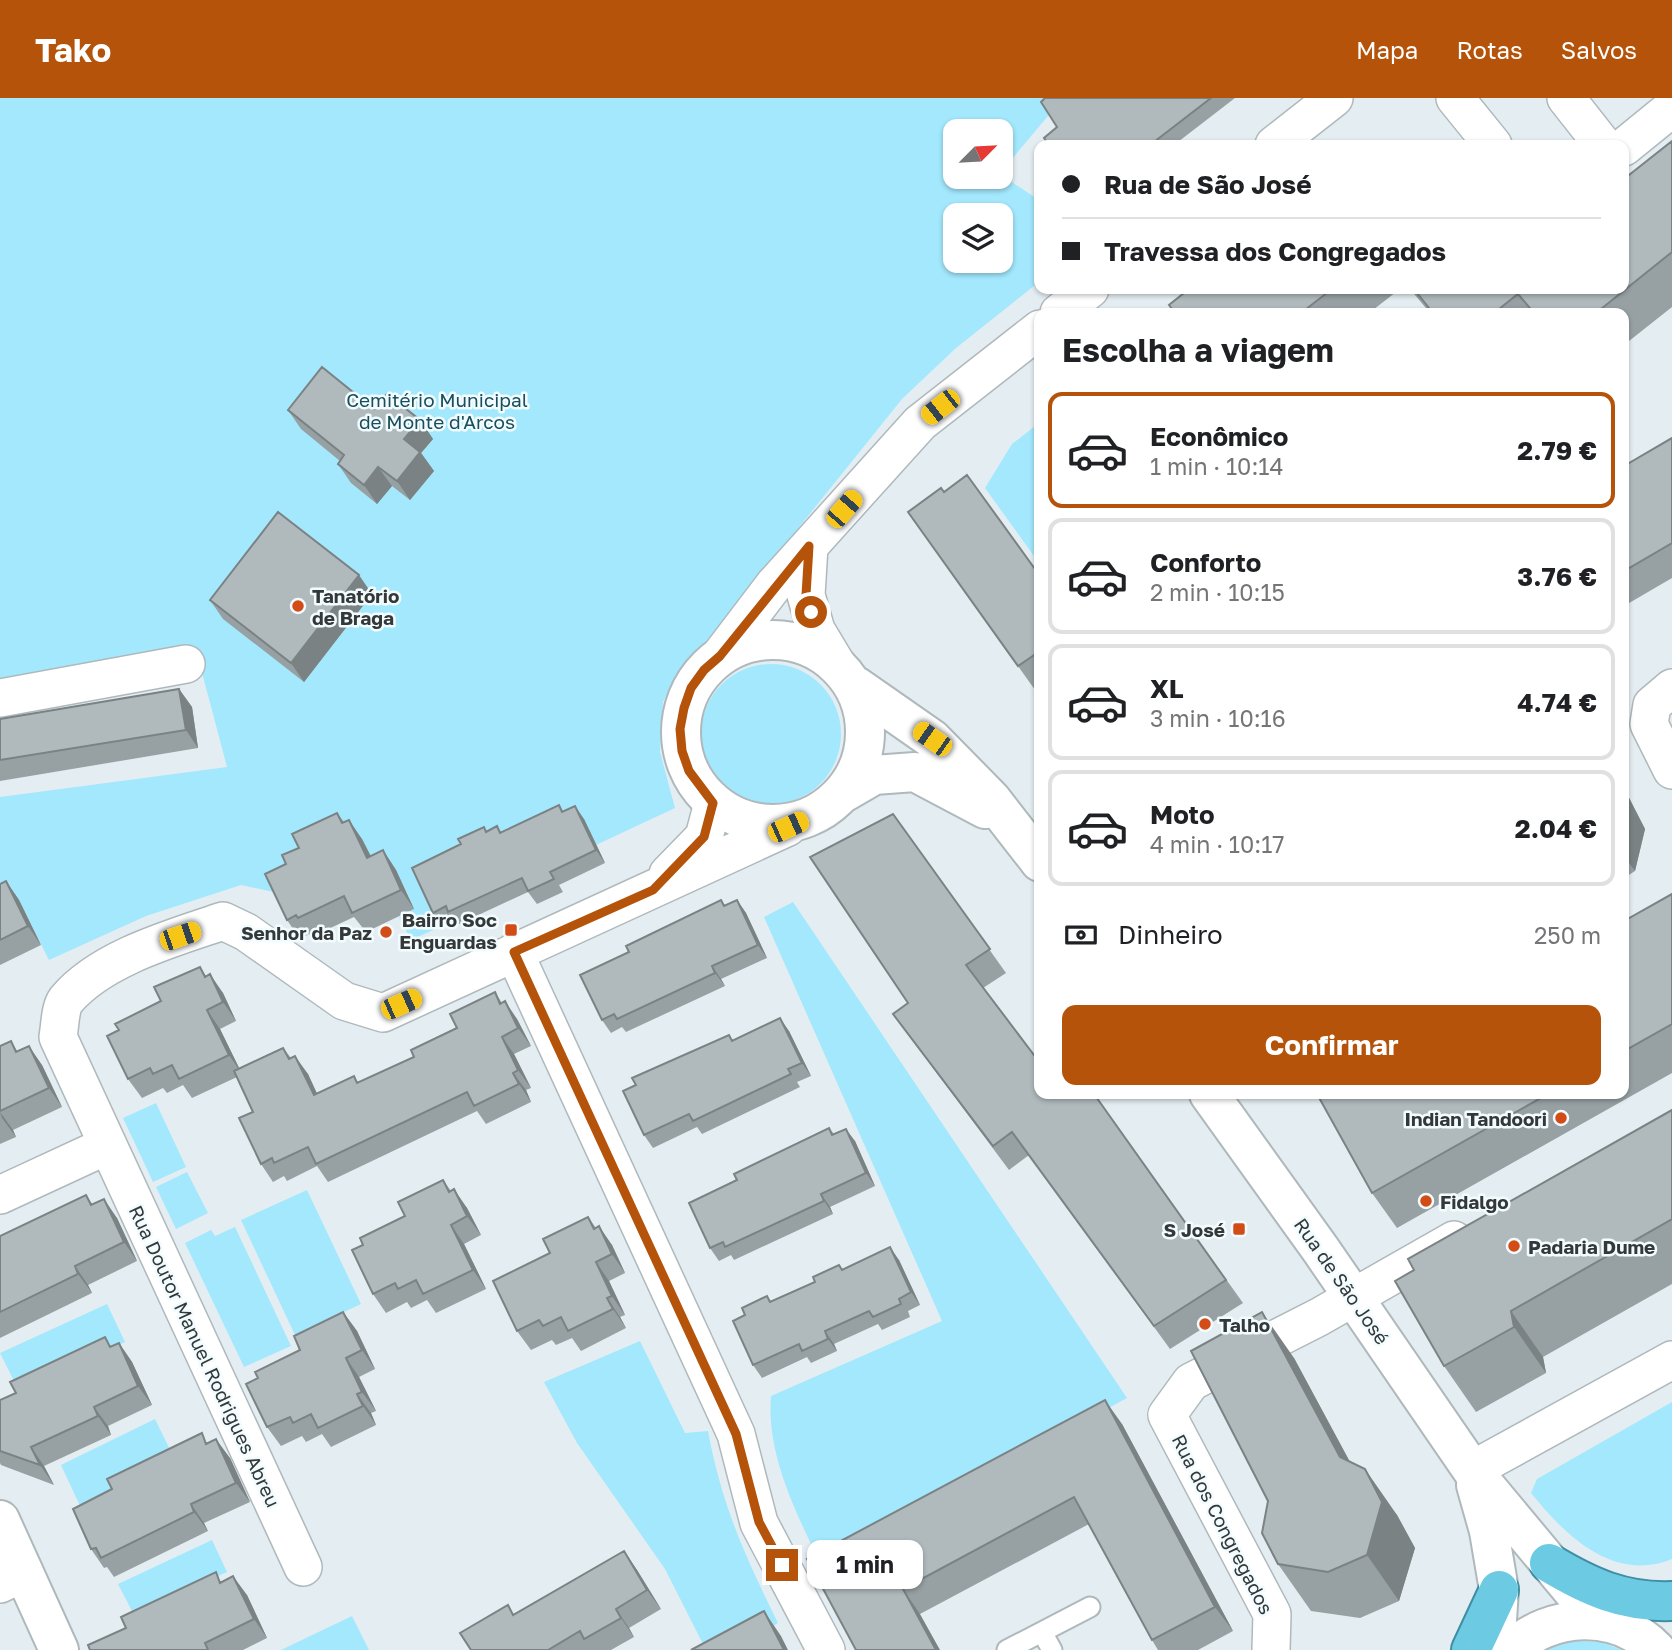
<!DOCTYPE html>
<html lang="pt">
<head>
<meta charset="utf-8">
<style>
  body { margin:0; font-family:"Golos Text",sans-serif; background:#f6f6f6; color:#202124; height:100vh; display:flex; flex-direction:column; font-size:26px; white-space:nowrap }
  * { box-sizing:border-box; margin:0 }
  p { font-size:23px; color:#757577 }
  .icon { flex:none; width:38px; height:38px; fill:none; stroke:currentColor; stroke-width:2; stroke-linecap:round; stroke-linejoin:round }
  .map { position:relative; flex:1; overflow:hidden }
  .sheet { position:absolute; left:1034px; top:210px; width:595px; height:791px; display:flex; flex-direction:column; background:#fff; border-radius:14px; box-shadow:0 2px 5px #0004 }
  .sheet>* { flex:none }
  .banner { position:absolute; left:1034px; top:42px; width:595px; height:154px; border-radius:14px; box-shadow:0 2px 5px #0004; display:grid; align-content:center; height:154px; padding:0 28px; background:#fff }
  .needle { width:46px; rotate:66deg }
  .fabs { position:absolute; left:943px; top:21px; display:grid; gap:14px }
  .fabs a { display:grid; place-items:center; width:70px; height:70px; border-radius:14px; background:#fff; box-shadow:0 2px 5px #0004; font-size:35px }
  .end { position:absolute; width:32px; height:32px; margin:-16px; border:9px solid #b45309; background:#fff; box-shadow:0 0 0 4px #fff }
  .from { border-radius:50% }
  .bubble { position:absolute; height:49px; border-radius:14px; background:#fff; box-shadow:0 2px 5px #0004; font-size:23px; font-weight:700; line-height:49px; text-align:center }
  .car { position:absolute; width:21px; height:42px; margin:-21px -10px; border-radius:9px; box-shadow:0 0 5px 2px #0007; background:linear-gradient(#f5c518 24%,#345 0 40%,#f5c518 0 76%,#345 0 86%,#f5c518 0) }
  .banner b { display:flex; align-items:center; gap:24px; height:66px; font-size:26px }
  .banner b+b { border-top:2px solid #e0e0e0 }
  .banner i { width:18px; height:18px; background:#202124 }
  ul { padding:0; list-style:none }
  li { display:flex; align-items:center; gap:21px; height:116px; margin:0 14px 10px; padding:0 14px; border:4px solid #e0e0e0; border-radius:14px }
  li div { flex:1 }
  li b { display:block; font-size:26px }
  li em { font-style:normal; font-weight:700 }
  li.selected { border-color:#b45309 }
  li>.icon { width:63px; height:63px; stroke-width:1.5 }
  h2 { padding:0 28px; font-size:32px; line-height:84px }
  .pay { display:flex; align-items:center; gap:18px; height:77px; padding:0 28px; font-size:26px }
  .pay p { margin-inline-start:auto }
  .action { display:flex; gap:14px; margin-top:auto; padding:14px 28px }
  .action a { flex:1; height:80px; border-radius:14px; background:#b45309; color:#fff; font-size:28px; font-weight:700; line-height:80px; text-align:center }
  header { display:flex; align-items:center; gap:42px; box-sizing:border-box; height:98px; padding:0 35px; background:#b45309; color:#fff }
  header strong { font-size:33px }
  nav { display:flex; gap:38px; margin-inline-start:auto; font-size:24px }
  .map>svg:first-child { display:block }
  .green { fill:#a3e8fd; fill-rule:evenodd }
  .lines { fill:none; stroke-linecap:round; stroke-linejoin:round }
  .service-casing { stroke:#afb9bc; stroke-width:23 }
  .minor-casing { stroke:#afb9bc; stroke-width:40 }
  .tertiary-casing { stroke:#afb9bc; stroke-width:42 }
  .trunk-casing { stroke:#408ea3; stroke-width:42 }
  .service { stroke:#fff; stroke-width:19 }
  .minor { stroke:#fff; stroke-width:37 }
  .tertiary { stroke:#fff; stroke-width:38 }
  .trunk { stroke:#6ccae3; stroke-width:38 }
  .wall { fill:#97a0a3 }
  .shaded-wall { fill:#7b8284 }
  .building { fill:#b0babd; stroke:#7b8284; stroke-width:2 }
  .route { stroke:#b45309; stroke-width:9 }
  .poi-dot { fill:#d34c17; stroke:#f2fcff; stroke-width:2.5 }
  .labels { text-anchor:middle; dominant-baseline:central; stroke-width:5; stroke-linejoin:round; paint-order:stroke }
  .park-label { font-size:19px; fill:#194e5c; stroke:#f2fcff }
  .poi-label { font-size:19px; font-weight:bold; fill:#343839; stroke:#f2fcff; text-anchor:start }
  .street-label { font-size:19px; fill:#343839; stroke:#f2fcff }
</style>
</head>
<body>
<header>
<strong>Tako</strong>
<nav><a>Mapa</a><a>Rotas</a><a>Salvos</a></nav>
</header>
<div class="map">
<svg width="1672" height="1552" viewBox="0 0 1672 1552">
  <rect width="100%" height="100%" fill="#e4eef2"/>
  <path class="green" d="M0,0H1063L1001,74V33H956V79L1001,77L1039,102V184L956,250L902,301L714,535L679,572L663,604L660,654L675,710L596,747L421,782L442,828L411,842L399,819L407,814L402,803L409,799L395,772L373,783L278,795L241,787L146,818L49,862L19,803L0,802V699L227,669L197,556L0,590ZM956,117H1001V163H956Z
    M1039,325V465L985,390L1012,346Z
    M701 636a70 70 0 1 1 140 0a70 70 0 1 1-140 0Z
    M793,804L1127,1300L820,1465C796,1414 766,1356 771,1298L942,1223L764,819Z
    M156,1005L186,1069L153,1084L123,1020Z
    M187,1074L208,1115L176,1131L156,1089Z
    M307,1092L361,1206L295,1237L241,1122Z
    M235,1129L291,1248L244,1269L185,1145L211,1132L215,1138Z
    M107,1206L125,1244L19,1293L0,1255Z
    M640,1243L685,1335L708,1333C722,1408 745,1458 778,1525L732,1552H706L665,1471L577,1345L544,1284Z
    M1672,1304V1461C1613,1485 1565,1437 1531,1395L1537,1381Z
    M155,1321L176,1364L80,1408L61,1367Z
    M212,1442L227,1474L134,1517L118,1486Z
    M352,1518L369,1552H281Z
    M1573,1543L1602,1544L1622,1552H1544Z"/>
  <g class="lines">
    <g class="service-casing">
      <path id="service" d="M1042,1534L1052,1552
        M1007,1552L1090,1509"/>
    </g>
    <g class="minor-casing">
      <path id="minor" d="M1455,0L1493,47
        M1566,0L1603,47
        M1274,47L1334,0
        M1624,49L1672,10
        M1059,215L1090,191
        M809,448L806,497L816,532L837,567
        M720,558L774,487L920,325L1040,231
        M1672,590L1652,607L1649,626L1672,672
        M0,600L186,566
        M668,776L704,739L713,705
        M514,854L736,1336L759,1425L826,1552
        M0,1097L108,1047
        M1472,1372L1672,1262
        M303,1469L58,939C60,928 60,910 66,902C101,860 173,840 223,823L246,834L344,903L383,915L788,729
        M0,1486L24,1474
        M1271,1552L1272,1516L1167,1317L1191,1284L1319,1219L1454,1142"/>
    </g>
    <g class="tertiary-casing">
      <path id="tertiary" d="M681 634a92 92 0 1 1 184 0a92 92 0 1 1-184 0Z
        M856,588L932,641L991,701L1040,764
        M843,695L874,677L915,674L985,711
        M1209,996L1321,1152L1472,1372L1597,1522
        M1476,1387L1489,1433L1499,1492L1495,1552
        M0,1422L59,1552
        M1511,1552C1551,1514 1617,1511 1656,1552"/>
    </g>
    <g class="trunk-casing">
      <path id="trunk" d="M1549,1465C1589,1489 1624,1505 1672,1503
        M1471,1552L1499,1492"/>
    </g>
    <use href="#service" class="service"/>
    <use href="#minor" class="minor"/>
    <use href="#tertiary" class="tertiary"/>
    <use href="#trunk" class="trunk"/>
  </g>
  <path class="wall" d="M1045,0H1235L1174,47H1049L1057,29Z
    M1672,43V209L1624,247V215H1430L1410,191H1624Z
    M1189,191H1400L1369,215H1175L1169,207Z
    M374,311L420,322L433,341L421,355L434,373L410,402L392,388L377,406L351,385L338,366L340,363L301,331L288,312Z
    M1672,340V480L1624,508V368Z
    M944,394L1040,478V599L908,414Z
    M372,496L304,584L223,521L210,502Z
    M179,591L192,609L198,650L0,683V621Z
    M1624,690L1645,731L1635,773L1624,780Z
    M559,707L563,714L584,721L605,765L559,787L563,794L537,806L528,794L457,827L454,822L442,828L433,815L461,746L497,728L501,734Z
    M337,715L344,724L362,741L371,758L383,752L396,772L414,811L366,834L354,819L311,839L309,836L300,841L287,822L286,766L299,750Z
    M893,716L1006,875L983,890L1040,996H1094L1243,1205L1170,1251L1029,1057L1009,1072L893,916L908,905Z
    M6,783L19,802L41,847L0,867V786Z
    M1672,796V975L1397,1130L1372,1095L1317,996H1624V823Z
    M721,802L725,808L737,802L746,815L767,860L721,881L725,888L626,934L622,929L611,935L602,922L629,854Z
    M200,869L206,878L223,895L236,923L220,931L239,970L283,950L291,960L308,976L317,996L358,985L414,959L457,930L495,894L502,905L517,921L531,948L514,956L531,990L526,992L531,1004L486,1026L477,1013L328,1084L317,1068L287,1083L284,1078L273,1084L261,1066L253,1014L237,979L192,1000L183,987L167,995L163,990L142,1000L128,981L119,932L161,903Z
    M789,933L811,978L797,984L800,989L702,1036L697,1029L653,1050L644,1037L733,942Z
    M11,943L17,953L42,967L62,1009L13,1032L16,1039L0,1046V948Z
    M1672,1012V1186L1543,1259L1546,1275L1476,1314L1444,1268Z
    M829,1030L834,1036L855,1043L875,1088L830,1109L833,1116L734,1162L731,1157L719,1163L710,1150L737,1082Z
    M443,1082L451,1093L467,1110L481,1137L464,1146L486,1191L436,1215L427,1202L411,1210L407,1204L386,1215L373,1196L363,1147L405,1118Z
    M86,1097L93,1107L117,1120L137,1163L88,1187L92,1195L0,1240V1138Z
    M588,1119L596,1130L612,1147L625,1175L609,1183L625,1217L620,1219L626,1230L581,1253L572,1240L556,1247L552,1242L531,1252L517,1233L550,1155Z
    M899,1162L920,1207L908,1213L910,1219L882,1232L878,1226L834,1246L837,1253L811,1265L807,1259L762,1280L753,1267L745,1217L771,1203L842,1172Z
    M343,1214L357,1233L375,1271L359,1279L376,1313L371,1315L376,1327L331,1349L322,1336L306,1344L302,1338L281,1348L267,1329L258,1280L300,1252Z
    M119,1245L132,1264L152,1307L108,1328L111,1337L44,1368L54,1387L1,1367L0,1365V1302Z
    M1294,1260L1350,1364L1397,1417L1415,1450L1399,1503L1360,1520L1311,1513L1278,1466L1268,1403Z
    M1122,1326L1233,1533L1198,1552H1158L1152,1542L1089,1426L920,1516L807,1461Z
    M208,1345L230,1360L250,1404L204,1425L208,1433L114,1479L107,1469L104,1470L91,1451Z
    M624,1453L637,1472L661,1511L629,1530L634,1539L611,1552H471L514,1516Z
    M222,1484L247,1497L267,1540L243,1552H90Z"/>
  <path class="shaded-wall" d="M420,322L433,341L421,355L434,373L410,402L397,383L404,341Z
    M378,369L392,388L377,406L364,387Z
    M359,477L372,496L304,584L291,565Z
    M179,591L192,609L198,650L186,632Z
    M1624,690L1645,731L1635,773L1624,758Z
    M575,708L584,721L605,765L596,752Z
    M349,722L362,741L381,779L367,760Z
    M383,752L396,772L414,811L401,792Z
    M6,783L19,802L41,847L28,828Z
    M737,802L746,815L767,860L758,847Z
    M712,868L721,881L725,888L715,875Z
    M210,876L223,895L236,923L223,904Z
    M505,903L517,921L531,948L518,930Z
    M207,912L220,931L242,976L229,957Z
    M780,920L789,933L811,978L802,965Z
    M502,939L514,956L531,990L518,972Z
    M29,948L42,967L62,1009L49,990Z
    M295,958L308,976L326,1015L314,997Z
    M513,975L526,992L531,1004L519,986Z
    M0,1014L13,1032L16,1039L2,1020Z
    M846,1031L855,1043L875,1088L866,1075Z
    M454,1091L467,1110L481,1137L467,1118Z
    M821,1096L830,1109L833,1116L824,1103Z
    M104,1101L117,1120L137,1163L124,1144Z
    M451,1127L464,1146L486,1191L473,1172Z
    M599,1128L612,1147L625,1175L612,1156Z
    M890,1149L899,1162L920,1207L911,1194Z
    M596,1164L609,1183L625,1217L612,1198Z
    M75,1168L88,1187L92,1195L78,1176Z
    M607,1200L620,1219L626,1230L613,1211Z
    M1511,1213L1543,1259L1546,1275L1514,1229Z
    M343,1214L357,1233L375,1271L362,1252Z
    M1262,1214L1294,1260L1372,1405L1340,1359Z
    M825,1233L834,1246L837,1253L828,1241Z
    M119,1245L132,1264L152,1307L138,1288Z
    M346,1260L359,1279L376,1313L362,1294Z
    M357,1296L371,1315L376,1327L363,1308Z
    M1105,1302L1122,1326L1233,1533L1215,1509Z
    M94,1309L108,1328L111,1337L98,1318Z
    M216,1341L230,1360L250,1404L236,1385Z
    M31,1349L44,1368L54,1387L40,1367Z
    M1365,1371L1397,1417L1415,1450L1399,1503L1367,1457Z
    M191,1406L204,1425L208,1433L194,1414Z
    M624,1453L637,1472L661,1511L647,1492Z
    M233,1478L247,1497L267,1540L254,1521Z
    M903,1491L920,1516L940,1552H936Z
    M616,1511L629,1530L634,1539L621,1520Z
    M764,1513L781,1538L788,1552H784Z"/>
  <path class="building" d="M1045,0H1211L1150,47H1049L1044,40L1057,29L1041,4Z
    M1672,43V154L1596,215H1534L1518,196L1494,215H1433L1414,191H1624V81Z
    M1189,191H1332L1301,215H1175L1169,207Z
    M322,269L374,311L387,296L420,322L404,341L420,354L397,383L378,369L364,387L338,366L344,357L288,312Z
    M1672,340V445L1624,473V368Z
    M967,377L1040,478V553L1018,568L908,414L941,390L944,394Z
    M278,414L359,477L291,565L210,502Z
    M179,591L186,632L0,662V621Z
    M1624,700L1628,707L1624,721Z
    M559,707L562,714L575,708L596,752L550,774L554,781L528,793L522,780L448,814L446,808L433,815L412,770L461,746L458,741L484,729L486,734L497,728L500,735Z
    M337,715L342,725L349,722L367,760L383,752L401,792L352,815L344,798L298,820L296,817L287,822L265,776L286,766L282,757L299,750L292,736Z
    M893,716L990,851L966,867L1040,965V996H1094L1226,1182L1154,1228L1012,1034L993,1048L893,916L908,905L810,759Z
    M6,783L28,828L0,842V786Z
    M1672,796V926L1624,953V823Z
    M721,802L724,808L737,802L758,847L712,868L715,875L617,921L614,916L602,922L580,877L629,854L626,848Z
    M200,869L205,879L210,876L223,904L207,912L229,957L179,981L172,967L153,976L150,970L128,981L107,938L119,932L115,926L161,903L154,889Z
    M495,894L500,906L505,903L518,930L502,939L518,972L513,975L519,986L474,1008L467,994L316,1066L308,1049L274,1065L272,1060L261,1066L239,1020L253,1014L234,973L283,950L289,961L295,958L314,997L354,978L357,985L414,959L411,952L457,930L450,916Z
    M780,920L802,965L788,971L791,976L693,1023L689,1016L644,1037L623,993L636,987L632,980L729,937L732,943Z
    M11,943L16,954L29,948L49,990L0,1013V948Z
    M1317,996H1548L1372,1095Z
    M1672,1012V1121L1511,1213L1514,1229L1444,1268L1395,1183L1414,1172L1408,1161Z
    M829,1030L832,1037L846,1031L866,1075L821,1096L824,1103L725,1149L723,1144L710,1150L689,1105L737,1082L734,1076Z
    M443,1082L449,1094L454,1091L467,1118L451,1127L473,1172L423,1196L416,1182L398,1191L395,1185L373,1196L352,1152L363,1147L360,1140L405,1118L398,1104Z
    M86,1097L91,1107L104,1101L124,1144L75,1168L78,1176L0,1214V1138Z
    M588,1119L594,1131L599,1128L612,1156L596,1164L612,1198L607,1200L613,1211L568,1233L561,1219L543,1228L539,1222L517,1233L493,1183L550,1155L543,1141Z
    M890,1149L911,1194L899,1201L901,1206L873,1219L869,1213L825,1233L828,1241L802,1253L799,1246L753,1267L733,1223L745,1217L742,1210L767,1198L770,1204L815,1184L813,1179L839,1167L842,1172Z
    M343,1214L362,1252L346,1260L362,1294L357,1296L363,1308L318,1330L311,1316L293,1325L290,1319L267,1329L246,1286L258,1280L255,1274L300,1252L294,1238Z
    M1262,1214L1340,1359L1365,1371L1382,1404L1367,1457L1328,1474L1278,1466L1262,1435L1268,1403L1191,1253Z
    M105,1239L110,1249L119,1245L138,1288L94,1309L98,1318L31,1349L40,1367L0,1353V1302L16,1295L10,1284Z
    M1105,1302L1215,1509L1152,1542L1074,1399L903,1491L936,1552H856L807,1461Z
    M202,1335L206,1346L216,1341L236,1385L191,1406L194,1414L101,1460L96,1450L91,1451L73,1411L112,1391L107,1381Z
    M624,1453L647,1492L616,1511L621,1520L584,1541L580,1533L548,1552H471L460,1535L508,1507L513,1517Z
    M216,1474L220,1485L233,1478L254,1521L205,1545L208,1552H90L88,1547L126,1530L121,1519Z
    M764,1513L784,1552H691Z"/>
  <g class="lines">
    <path class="route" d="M782,1467L759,1424L736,1336L514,854L653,792L704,739L713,705L689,673L682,653L680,631L684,610L691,590L704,572L720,558L809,448L806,497L811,514"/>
  </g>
  <g class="poi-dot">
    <circle cx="298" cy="508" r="7"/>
    <rect x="504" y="825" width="14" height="14" rx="3.5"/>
    <circle cx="386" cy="834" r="7"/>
    <circle cx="1561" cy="1020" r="7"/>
    <circle cx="1426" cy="1103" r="7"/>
    <rect x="1232" y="1124" width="14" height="14" rx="3.5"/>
    <circle cx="1514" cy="1148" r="7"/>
    <circle cx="1205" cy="1226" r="7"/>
  </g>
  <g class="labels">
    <g class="park-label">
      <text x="437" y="301">Cemitério Municipal<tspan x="437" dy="22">de Monte d'Arcos</tspan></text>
    </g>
    <g class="poi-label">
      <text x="312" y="497">Tanatório<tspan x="312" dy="22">de Braga</tspan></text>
      <text x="497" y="821" text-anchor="end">Bairro Soc<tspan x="497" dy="22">Enguardas</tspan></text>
      <text x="372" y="834" text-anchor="end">Senhor da Paz</text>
      <text x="1547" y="1020" text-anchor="end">Indian Tandoori</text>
      <text x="1440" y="1103">Fidalgo</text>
      <text x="1225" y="1131" text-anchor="end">S José</text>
      <text x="1528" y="1148">Padaria Dume</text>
      <text x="1219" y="1226">Talho</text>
    </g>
    <g class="street-label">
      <text transform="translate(1342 1183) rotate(55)">Rua de São José</text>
      <text transform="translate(205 1258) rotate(65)">Rua Doutor Manuel Rodrigues Abreu</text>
      <text transform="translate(1223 1426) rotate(63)">Rua dos Congregados</text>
    </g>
  </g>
</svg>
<div class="fabs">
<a><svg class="needle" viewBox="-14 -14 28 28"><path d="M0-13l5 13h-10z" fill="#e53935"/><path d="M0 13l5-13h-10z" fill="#757577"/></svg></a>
<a><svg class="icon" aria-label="layers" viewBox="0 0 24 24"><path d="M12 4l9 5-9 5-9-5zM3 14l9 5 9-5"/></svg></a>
</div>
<i class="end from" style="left:811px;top:514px"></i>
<i class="end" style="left:782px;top:1467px"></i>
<div class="bubble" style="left:807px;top:1442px;width:116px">1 min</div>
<i class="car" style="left:940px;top:309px;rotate:232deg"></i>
<i class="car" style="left:844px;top:411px;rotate:41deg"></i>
<i class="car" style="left:932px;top:641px;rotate:305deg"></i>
<i class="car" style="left:788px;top:729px;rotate:66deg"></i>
<i class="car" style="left:180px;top:838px;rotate:71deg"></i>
<i class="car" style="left:401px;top:906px;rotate:66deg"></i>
<div class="banner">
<b><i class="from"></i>Rua de São José</b>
<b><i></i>Travessa dos Congregados</b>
</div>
<section class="sheet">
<h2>Escolha a viagem</h2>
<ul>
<li class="selected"><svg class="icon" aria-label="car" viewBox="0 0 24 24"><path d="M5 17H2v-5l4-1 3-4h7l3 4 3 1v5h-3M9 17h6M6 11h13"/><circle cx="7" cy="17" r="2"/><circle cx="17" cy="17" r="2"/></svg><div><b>Econômico</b><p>1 min · 10:14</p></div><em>2.79 €</em></li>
<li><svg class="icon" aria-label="car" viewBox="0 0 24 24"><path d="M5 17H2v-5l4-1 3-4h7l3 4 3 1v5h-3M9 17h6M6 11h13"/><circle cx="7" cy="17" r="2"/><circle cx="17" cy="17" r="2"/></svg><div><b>Conforto</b><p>2 min · 10:15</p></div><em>3.76 €</em></li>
<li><svg class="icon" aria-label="car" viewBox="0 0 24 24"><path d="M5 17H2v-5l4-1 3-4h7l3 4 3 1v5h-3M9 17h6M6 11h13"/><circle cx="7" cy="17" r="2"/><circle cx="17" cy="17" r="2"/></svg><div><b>XL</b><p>3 min · 10:16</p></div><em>4.74 €</em></li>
<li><svg class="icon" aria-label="car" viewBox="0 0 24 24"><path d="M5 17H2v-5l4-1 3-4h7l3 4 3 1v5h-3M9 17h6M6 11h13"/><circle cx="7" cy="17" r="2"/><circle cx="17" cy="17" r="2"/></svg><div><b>Moto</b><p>4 min · 10:17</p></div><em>2.04 €</em></li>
</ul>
<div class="pay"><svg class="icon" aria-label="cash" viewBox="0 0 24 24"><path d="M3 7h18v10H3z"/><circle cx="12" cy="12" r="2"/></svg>Dinheiro<p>250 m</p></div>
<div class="action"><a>Confirmar</a></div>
</section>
</div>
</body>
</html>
